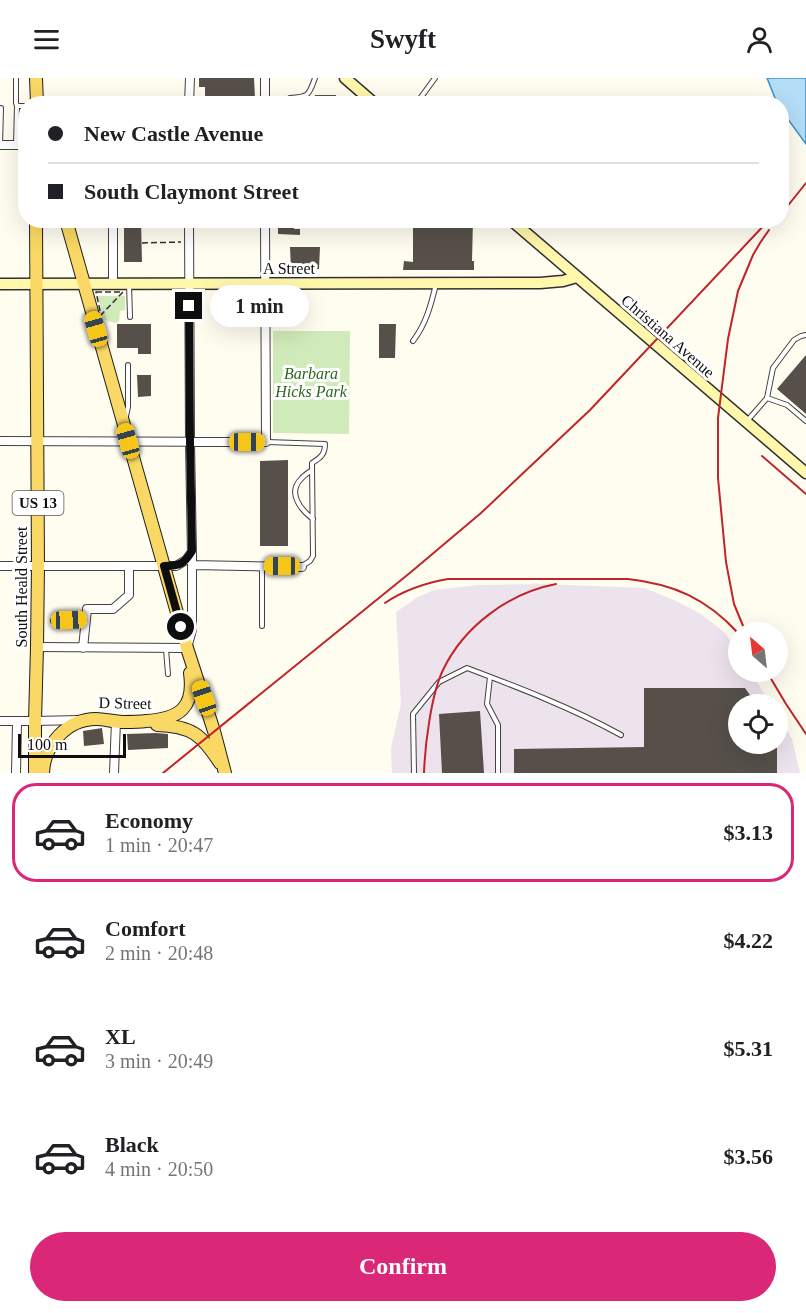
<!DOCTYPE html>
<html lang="en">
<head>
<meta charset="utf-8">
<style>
  body { margin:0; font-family:"Times New Roman",serif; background:#f6f6f6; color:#202124; height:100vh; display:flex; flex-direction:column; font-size:22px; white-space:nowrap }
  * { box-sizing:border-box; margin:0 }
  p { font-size:20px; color:#757577 }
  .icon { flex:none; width:33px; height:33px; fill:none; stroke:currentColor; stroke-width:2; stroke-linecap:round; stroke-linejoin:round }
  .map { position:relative; height:695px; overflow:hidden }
  .panel { display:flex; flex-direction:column; background:#fff; flex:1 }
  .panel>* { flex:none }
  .hud { position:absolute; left:18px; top:18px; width:771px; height:132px; border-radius:24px; box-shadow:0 6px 24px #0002; display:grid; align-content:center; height:132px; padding:0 30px; background:#fff }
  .needle { width:39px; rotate:332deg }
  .fabs { position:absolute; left:728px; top:544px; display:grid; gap:12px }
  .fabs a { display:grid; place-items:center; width:60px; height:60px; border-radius:50%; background:#fff; box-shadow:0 6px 24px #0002; font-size:30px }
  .scale { position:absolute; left:18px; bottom:15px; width:108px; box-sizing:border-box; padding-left:6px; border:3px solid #0e0e0e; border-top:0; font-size:16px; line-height:21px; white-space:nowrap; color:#0e0e0e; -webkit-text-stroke:4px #fff; paint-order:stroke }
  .end { position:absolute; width:27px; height:27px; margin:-14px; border:8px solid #0e0e0e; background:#fff; box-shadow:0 0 0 3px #fff }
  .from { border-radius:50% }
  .bubble { position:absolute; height:42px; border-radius:21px; background:#fff; box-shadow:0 6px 24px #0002; font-size:20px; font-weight:600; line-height:42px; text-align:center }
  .car { position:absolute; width:18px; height:36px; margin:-18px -9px; border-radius:8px; box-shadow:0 0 4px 2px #0007; background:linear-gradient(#f5c518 24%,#345 0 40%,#f5c518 0 76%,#345 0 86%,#f5c518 0) }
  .hud b { display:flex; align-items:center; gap:21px; height:57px; font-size:22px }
  .hud b+b { border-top:2px solid #e0e0e0 }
  .hud i { width:15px; height:15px; background:#202124 }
  ul { padding:10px 0 0; list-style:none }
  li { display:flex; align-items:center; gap:18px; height:99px; margin:0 12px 9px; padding:0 18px; border:3px solid transparent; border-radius:24px }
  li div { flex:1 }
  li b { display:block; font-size:22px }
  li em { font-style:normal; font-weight:600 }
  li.active { border-color:#db2777 }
  li>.icon { width:54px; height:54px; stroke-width:1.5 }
  .action { display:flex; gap:12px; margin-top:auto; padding:12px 30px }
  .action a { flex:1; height:69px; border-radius:36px; background:#db2777; color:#fff; font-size:24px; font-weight:600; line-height:69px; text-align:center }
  header { display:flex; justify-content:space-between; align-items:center; height:78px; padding:0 30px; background:#fff; font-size:27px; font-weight:600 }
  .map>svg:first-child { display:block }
  .industrial { fill:#ece3ed }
  .green { fill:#d1eab9 }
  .water { fill:#b4ddf7; stroke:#3991cf; stroke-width:1.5 }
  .building { fill:#57504a }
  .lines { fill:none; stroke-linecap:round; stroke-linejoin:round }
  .lane-casing { stroke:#414141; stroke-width:6 }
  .street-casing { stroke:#414141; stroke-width:10 }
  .secondary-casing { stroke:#303030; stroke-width:13 }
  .primary-casing { stroke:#1f1f1f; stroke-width:14 }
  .path { stroke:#303030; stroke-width:1.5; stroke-dasharray:6 3; stroke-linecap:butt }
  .lane { stroke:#fff; stroke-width:4 }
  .street { stroke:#fff; stroke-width:8 }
  .secondary { stroke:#fff7ab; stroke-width:10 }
  .primary { stroke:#fad865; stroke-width:12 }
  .rail { stroke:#c12429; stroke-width:2 }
  .route { stroke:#0e0e0e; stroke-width:8 }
  .labels { text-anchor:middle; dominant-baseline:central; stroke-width:6; stroke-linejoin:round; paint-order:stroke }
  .shield { fill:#fff; stroke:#565656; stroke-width:1.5 }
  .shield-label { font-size:15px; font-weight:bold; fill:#0e0e0e }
  .street-label { font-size:16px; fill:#0e0e0e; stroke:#fff }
  .park-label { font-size:16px; font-style:italic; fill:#2b681d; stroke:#fff }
</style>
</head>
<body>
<header><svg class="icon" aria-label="menu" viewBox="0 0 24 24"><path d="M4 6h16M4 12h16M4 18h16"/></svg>Swyft<svg class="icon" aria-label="person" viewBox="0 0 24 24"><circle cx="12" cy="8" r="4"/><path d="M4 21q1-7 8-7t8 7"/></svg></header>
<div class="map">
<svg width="806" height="695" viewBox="0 0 806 695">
  <rect width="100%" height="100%" fill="#fffcf0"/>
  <path class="industrial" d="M543,506L644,510L674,522L701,536L724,554L738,573V594H751L771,627H738V666H777V636L792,661L800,695H392L391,670L401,626L396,534L418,519L434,512L478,507Z"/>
  <path class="green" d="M97,218H125V232L120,233L119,243L115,245L105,242Z
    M273,253H350L349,356L273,355Z"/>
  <path class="water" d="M767,0H806V66L782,33V26L777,25Z"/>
  <path class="building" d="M199,0H254L255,20L218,21V22L205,23V9H199Z
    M315,17H336V26H314Z
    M124,142H141L142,184H124Z
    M413,142H473L472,183H474V192H403L404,183L413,184Z
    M278,146H294V151H300V157L278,156Z
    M290,169H320L319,191L291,192Z
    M117,246H151V276H138V270H117Z
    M379,246H396L395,280H379Z
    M806,277V336L777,311Z
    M137,297H151V318L138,319Z
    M288,382V468H260V383Z
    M644,610H745L757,627H738V666H774V670H777V695H514V671L644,669Z
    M480,633L484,695H442L439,636Z
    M102,650L104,666L84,668L83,653Z
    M156,655L168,656V670L128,672L127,656Z"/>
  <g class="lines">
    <g class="lane-casing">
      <path id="lane" d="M16,0V25L17,28
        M290,20C309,19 309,17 315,0
        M416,26L435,0
        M0,67L1,30
        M16,67L17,28H26
        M129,206L130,239
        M413,263C426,246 431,227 436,206
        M767,320L773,290L794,262L801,258L806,257
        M126,338L128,329V287
        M747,343L767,320L787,327L806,343
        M267,364L325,366C325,377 320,380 312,385L313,478L310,483L302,488
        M312,392C308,395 304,397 301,401C287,415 301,432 313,441
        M262,489V548
        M53,543L85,542
        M166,571L168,596
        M490,599L487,626L498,647V695
        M414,695L413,636L439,604L467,590C520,610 572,630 621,657"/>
    </g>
    <g class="street-casing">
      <path id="street" d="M189,26L190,0
        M265,26V0
        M0,67H26
        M113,205V142
        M0,363L266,364L265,142
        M192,487L302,489
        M0,488H176L186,482L192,474
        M37,569L187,570L192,552V478L190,364L189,142
        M83,570L87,531H113L129,517V488
        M0,643H35L79,642
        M16,695L17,643
        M114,695L116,643"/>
    </g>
    <g class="secondary-casing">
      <path id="secondary" d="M345,0L375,26
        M511,142L806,395
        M0,206L540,205L563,203L577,199"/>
    </g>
    <g class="primary-casing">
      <path id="primary" d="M36,0L37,26
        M66,142L187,570L214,653L225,695
        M157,647C192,648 202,657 220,685
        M35,695V643L37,569L38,488L36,142
        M43,695C44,667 67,641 96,641C105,641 114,644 123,644C131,644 139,644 146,643C179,641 195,630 190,595"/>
    </g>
    <path class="path" d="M142,165L181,164
      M96,214H123L101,237Z"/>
    <use href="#lane" class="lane"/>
    <use href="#street" class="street"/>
    <use href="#secondary" class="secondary"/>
    <use href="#primary" class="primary"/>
    <path class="rail" d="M782,135L806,105
      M762,378L806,416
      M385,525C404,512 425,505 448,501H628C674,506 707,521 738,555
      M746,555L734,526L726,484L718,400V340L728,261L738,213L753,177L760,165L769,152
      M767,594L786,626L806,656
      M163,695L411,494L481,435L590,332L769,142
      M424,695C425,667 431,617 443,592C464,548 509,515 556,506"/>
  </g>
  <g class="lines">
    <path class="route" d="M181,549L164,488C180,488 184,486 192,473L190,364L189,228"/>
  </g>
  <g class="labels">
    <rect class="shield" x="12.5" y="413" width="51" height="24" rx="4.5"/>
    <g class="shield-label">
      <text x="38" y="425">US 13</text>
    </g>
    <g class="street-label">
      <text x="289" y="190">A Street</text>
      <text transform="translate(668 258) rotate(41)">Christiana Avenue</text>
      <text transform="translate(21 509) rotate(-90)">South Heald Street</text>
      <text transform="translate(125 625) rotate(1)">D Street</text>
    </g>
    <g class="park-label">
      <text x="311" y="295">Barbara<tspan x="311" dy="18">Hicks Park</tspan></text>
    </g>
  </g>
</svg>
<div class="fabs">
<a><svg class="needle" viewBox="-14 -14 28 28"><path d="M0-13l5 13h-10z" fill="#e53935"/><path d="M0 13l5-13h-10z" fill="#757577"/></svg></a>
<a><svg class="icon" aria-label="locate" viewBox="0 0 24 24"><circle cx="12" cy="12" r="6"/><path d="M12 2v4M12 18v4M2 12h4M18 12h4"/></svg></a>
</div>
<div class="scale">100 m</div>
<i class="end from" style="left:181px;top:549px"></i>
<i class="end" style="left:189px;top:228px"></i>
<div class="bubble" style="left:210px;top:207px;width:99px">1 min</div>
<i class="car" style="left:96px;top:251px;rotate:344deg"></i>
<i class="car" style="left:128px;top:363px;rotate:344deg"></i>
<i class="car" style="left:247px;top:364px;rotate:90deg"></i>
<i class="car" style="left:282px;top:488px;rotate:270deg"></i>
<i class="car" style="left:69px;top:542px;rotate:88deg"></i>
<i class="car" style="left:204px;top:620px;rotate:341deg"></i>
<div class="hud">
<b><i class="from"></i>New Castle Avenue</b>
<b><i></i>South Claymont Street</b>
</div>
</div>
<section class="panel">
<ul>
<li class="active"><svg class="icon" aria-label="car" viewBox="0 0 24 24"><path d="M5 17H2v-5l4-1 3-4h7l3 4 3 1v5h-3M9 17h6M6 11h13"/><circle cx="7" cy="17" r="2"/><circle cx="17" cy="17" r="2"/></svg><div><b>Economy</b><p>1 min · 20:47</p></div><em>$3.13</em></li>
<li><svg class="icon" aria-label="car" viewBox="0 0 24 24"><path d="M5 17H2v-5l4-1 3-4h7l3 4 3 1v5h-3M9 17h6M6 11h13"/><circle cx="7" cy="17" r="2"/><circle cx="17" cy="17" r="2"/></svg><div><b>Comfort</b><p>2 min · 20:48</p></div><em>$4.22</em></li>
<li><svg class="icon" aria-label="car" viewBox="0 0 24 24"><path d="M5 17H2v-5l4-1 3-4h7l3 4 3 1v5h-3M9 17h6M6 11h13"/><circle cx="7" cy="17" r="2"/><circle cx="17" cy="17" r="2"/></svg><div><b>XL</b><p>3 min · 20:49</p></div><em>$5.31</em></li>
<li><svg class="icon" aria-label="car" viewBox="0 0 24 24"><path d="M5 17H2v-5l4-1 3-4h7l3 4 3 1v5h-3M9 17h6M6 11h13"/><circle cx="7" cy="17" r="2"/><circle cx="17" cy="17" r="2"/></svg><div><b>Black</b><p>4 min · 20:50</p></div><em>$3.56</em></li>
</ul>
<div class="action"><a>Confirm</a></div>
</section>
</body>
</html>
